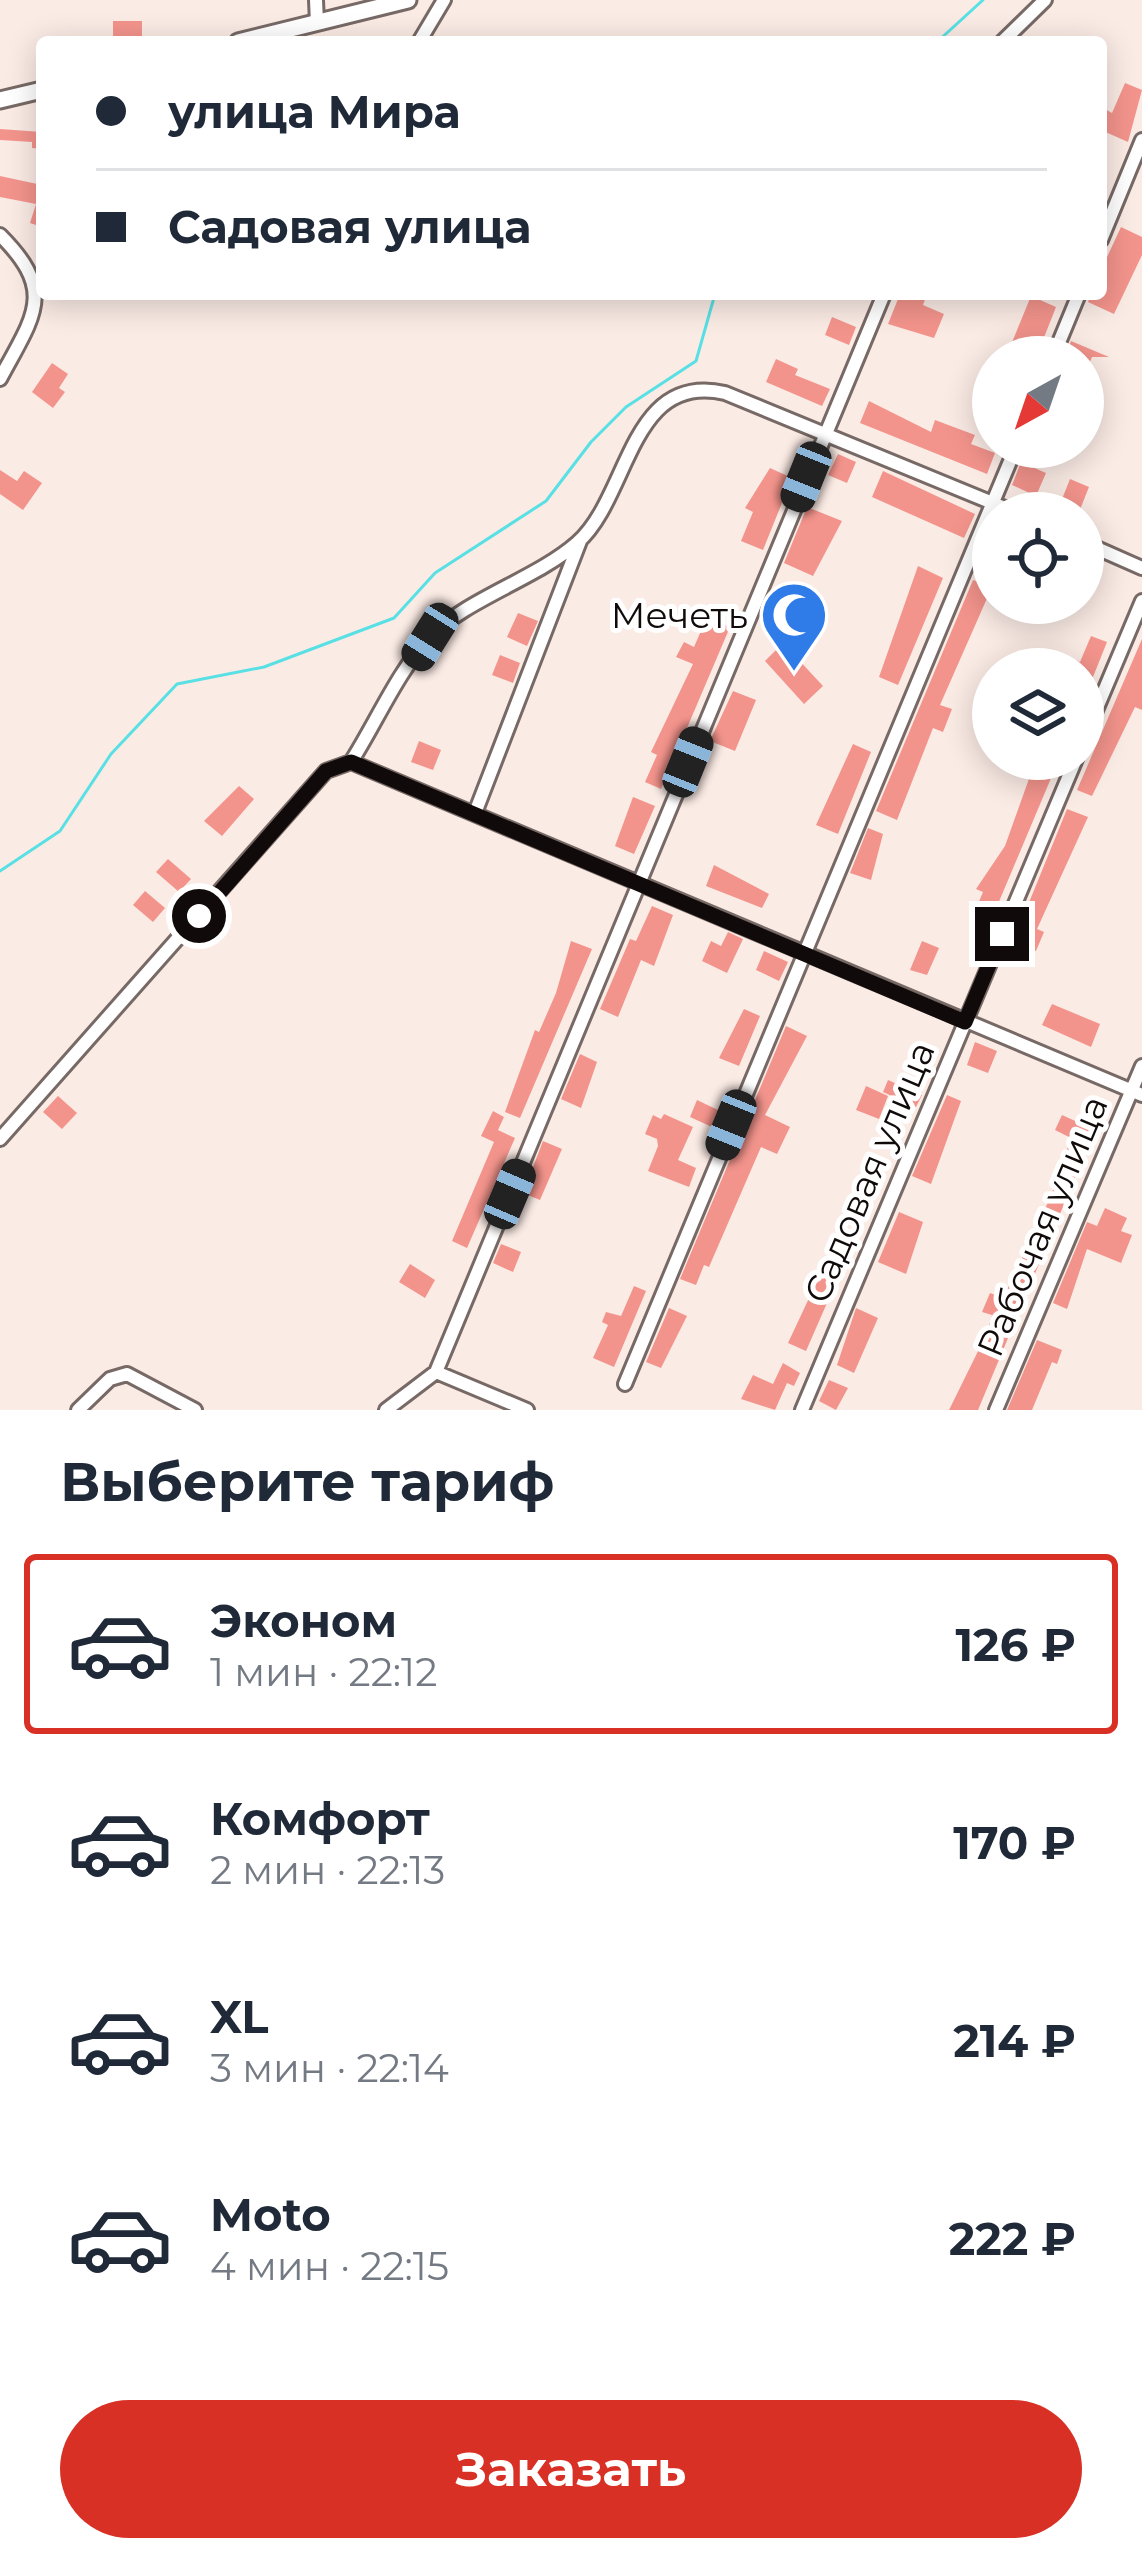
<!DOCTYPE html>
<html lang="ru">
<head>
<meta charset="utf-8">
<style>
  body { margin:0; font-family:Montserrat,sans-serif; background:#f2f2f3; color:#1f2937; height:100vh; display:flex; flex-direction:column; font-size:45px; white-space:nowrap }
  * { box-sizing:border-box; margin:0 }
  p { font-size:39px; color:#747a83 }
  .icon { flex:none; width:66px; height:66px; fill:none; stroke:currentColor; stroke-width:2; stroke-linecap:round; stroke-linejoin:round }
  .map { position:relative; height:1410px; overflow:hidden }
  .panel { display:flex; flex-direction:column; background:#fff; flex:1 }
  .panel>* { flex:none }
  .guide { position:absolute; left:36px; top:36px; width:1071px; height:264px; border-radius:12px; box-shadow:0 6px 30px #0003; display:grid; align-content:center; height:264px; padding:0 60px; background:#fff }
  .needle { width:78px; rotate:220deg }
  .tools { position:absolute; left:972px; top:336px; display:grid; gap:24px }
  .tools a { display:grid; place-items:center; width:132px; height:132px; border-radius:50%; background:#fff; box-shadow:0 6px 30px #0003; font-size:60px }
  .end { position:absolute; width:54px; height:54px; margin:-27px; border:15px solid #100b0a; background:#fff; box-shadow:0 0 0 6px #fff }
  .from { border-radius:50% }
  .car { position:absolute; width:36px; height:72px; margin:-36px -18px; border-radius:15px; box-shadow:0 0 9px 3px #0007; background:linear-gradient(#222 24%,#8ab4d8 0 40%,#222 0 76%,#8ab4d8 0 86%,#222 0) }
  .guide b { display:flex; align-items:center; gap:42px; height:114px; font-size:45px }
  .guide b+b { border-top:3px solid #e0e1e3 }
  .guide i { width:30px; height:30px; background:#1f2937 }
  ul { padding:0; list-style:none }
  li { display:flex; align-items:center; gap:36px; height:180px; margin:0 24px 18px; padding:0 36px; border:6px solid transparent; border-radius:12px }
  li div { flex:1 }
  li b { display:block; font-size:45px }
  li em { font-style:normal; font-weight:700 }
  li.selected { border-color:#d93025 }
  li>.icon { width:108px; height:108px; stroke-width:1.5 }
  h2 { padding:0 60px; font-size:54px; line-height:144px }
  .primary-button { display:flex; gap:24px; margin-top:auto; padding:24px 60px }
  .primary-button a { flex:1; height:138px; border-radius:72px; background:#d93025; color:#fff; font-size:48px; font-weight:700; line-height:138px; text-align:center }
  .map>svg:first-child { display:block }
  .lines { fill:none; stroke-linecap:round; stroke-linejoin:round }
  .stream { stroke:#59e0e4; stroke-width:3 }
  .building { fill:#f3948c }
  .minor-casing { stroke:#776965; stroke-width:18 }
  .major-casing { stroke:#776965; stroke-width:21 }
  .minor { stroke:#fff; stroke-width:12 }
  .major { stroke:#fff; stroke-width:15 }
  .route { stroke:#100b0a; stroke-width:15 }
  .labels { text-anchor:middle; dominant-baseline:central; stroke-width:10; stroke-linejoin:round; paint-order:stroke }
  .poi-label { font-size:36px; fill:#100b0a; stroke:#fff; text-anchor:end }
  .street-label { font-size:36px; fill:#100b0a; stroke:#fff }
</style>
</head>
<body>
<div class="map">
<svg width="1142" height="1410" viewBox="0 0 1142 1410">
  <rect width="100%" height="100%" fill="#fbebe5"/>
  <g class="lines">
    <path class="stream" d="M937,42L983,0
      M0,871L60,831L111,754L177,684L264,667L394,618L435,573L546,501L591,442L626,407L696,361L715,294"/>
  </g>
  <path class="building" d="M113,21H142V37H113Z
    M1125,83L1142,90L1128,142L1101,130L1105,109L1112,113Z
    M0,129L42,132V149L32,148V142L0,140Z
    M0,176L42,185V227L30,223L36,204L0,197Z
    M1121,227L1142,237V255L1114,314L1088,302L1091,294H1101V270Z
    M900,294H927L923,305L944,314L934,338L888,324Z
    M1031,296L1056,307L1045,335L1035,357H1006Z
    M832,317L856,327L849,345L825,335Z
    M1071,341L1109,357H1092L1083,378V357H1065Z
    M776,359L798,369L795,375L830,389L822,406L766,382Z
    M52,363L68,374L59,388L65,392L53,408L32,392Z
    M869,401L931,432L935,420L975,435L971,444L995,453L987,474L860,423Z
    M838,454L856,462L847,483L828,475Z
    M1021,462L1046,473L1036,496L1012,485Z
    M770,468L792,478L763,550L741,541L753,512L745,508Z
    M0,470L17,481L24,471L42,483L23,510L0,494Z
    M883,471L975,514L964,538L872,497Z
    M1070,479L1089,487L1079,512L1060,504Z
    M807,507L842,521L813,576L784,563Z
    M918,566L943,578L898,685L879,677Z
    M973,580L992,587L940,705L952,709L943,732L933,728L897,820L876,811Z
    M518,613L538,621L527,646L507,637Z
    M707,617L730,627L661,789L645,782L657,755L651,752L693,664L676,657L684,642L694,647Z
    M1091,636L1107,642L1091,682L1083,679V669H1066L1071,658L1080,662Z
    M1142,639V710L1135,707L1092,796L1077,790Z
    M783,643L823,686L804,704L765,661Z
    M500,655L520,663L513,683L492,675Z
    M733,691L756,700L735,751L710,741Z
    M419,741L441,750L433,770L411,762Z
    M853,744L871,752L838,834L816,825Z
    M1036,759L1057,764L987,930L970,923L983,892L976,889L1005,846Z
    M239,786L254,799L222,836L204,821Z
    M633,797L655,806L634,854L615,846Z
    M1067,809L1088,817L1037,929L1044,932L1036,951L1013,942Z
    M868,828L883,834L871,880L850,873Z
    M168,859L191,879L179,892L156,872Z
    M714,865L769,894L762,908L706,886Z
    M145,891L165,908L153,922L133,905Z
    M652,906L673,915L654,966L641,960L618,1017L600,1009L630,939L636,941Z
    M728,932L743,939L727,973L702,961L711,941L721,946Z
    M571,941L592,949L520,1118L505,1112L535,1030L539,1032L556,993Z
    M922,941L939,948L927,975L910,970Z
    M764,951L788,962L779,981L756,970Z
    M1052,1004L1100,1024L1091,1047L1042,1025Z
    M744,1009L760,1016L739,1066L719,1058Z
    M786,1026L807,1036L765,1115L790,1127L777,1154L761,1147L709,1267L704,1265L696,1285L680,1279Z
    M975,1042L997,1051L988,1073L967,1065Z
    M580,1054L597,1062L581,1108L561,1099Z
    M888,1080L922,1095L916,1107L883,1092Z
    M866,1086L888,1096L879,1119L856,1110Z
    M947,1095L961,1101L931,1184L912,1176Z
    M58,1096L77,1113L62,1129L43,1112Z
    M697,1100L720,1111L712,1127L690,1117Z
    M493,1111L504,1117L498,1130L515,1138L467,1248L452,1241L494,1142L481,1136Z
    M664,1114L693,1127L678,1160L696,1168L689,1187L648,1171L658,1146L657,1139L645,1134L653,1115L661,1119Z
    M1062,1115L1095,1130L978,1410H949L986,1335L992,1315L982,1312L990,1293L1003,1298L1050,1198L1071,1138L1055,1130Z
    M543,1141L562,1149L540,1200L523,1193Z
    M1105,1208L1127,1218L1121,1231L1132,1235L1121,1263L1087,1249L1067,1309L1053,1303L1087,1222L1097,1226Z
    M899,1212L923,1222L906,1274L878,1262Z
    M840,1232L855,1239L806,1351L788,1343Z
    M501,1244L521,1252L513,1272L493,1263Z
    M410,1264L435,1280L425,1298L399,1282Z
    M634,1286L646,1291L614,1367L593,1358L608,1325L602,1322L606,1312L621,1316Z
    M669,1308L687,1316L661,1368L646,1362Z
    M856,1308L878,1318L854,1373L837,1365Z
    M1037,1340L1062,1350L1057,1364L1052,1362L1032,1410H1007Z
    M783,1363L800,1373L794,1386L787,1383L775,1410L741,1399L753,1375L773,1384Z
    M829,1380L848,1388L836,1410L819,1401Z"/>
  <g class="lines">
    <g class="minor-casing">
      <path id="minor" d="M316,0L317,23
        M419,42L444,0
        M1002,42L1045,0
        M0,235C57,292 34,315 0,379
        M1101,240L1142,140
        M1053,357L1079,294
        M1083,542L1142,568
        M1083,741L1142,601
        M351,762C376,723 398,671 430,637C466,599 536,579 577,543C630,497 629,371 725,393L1017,513
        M351,762L1142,1095
        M475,813L580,541
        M0,1139L326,771L351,762
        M436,1372L884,294
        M625,1384L1016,447
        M78,1410L110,1379L127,1374L195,1410
        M386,1410L436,1372L527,1410
        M802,1410L1076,759
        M996,1410L1142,1066"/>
    </g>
    <g class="major-casing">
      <path id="major" d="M238,42L408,0
        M0,100L42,90"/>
    </g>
    <use href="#minor" class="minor"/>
    <use href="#major" class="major"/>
  </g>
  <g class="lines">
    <path class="route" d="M199,916L326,771L351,762L965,1022L1002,934"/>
  </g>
  <defs>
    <g id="mosque-pin" transform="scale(3.45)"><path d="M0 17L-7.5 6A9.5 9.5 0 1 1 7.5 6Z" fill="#2f7be7" stroke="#fff"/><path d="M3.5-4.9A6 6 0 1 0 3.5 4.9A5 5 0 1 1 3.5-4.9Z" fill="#fff"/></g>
  </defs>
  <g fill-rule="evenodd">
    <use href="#mosque-pin" x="794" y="615"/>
  </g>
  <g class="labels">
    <g class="poi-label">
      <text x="748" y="615">Мечеть</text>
    </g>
    <g class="street-label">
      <text transform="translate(869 1172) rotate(-67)">Садовая улица</text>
      <text transform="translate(1042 1226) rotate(-67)">Рабочая улица</text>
    </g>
  </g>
</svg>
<div class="tools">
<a><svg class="needle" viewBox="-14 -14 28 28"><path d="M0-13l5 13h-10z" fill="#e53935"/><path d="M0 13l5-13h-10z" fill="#747a83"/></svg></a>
<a><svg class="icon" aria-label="locate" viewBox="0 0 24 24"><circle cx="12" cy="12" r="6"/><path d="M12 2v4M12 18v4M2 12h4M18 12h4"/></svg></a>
<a><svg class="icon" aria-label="layers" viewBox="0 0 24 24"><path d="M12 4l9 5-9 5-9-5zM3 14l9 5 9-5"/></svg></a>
</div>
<i class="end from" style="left:199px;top:916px"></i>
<i class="end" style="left:1002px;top:934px"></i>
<i class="car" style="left:806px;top:477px;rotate:202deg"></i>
<i class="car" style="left:430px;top:637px;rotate:212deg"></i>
<i class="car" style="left:688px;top:762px;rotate:22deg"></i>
<i class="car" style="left:731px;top:1125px;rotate:202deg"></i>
<i class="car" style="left:510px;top:1194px;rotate:23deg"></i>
<div class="guide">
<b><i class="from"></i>улица Мира</b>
<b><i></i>Садовая улица</b>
</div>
</div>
<section class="panel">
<h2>Выберите тариф</h2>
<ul>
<li class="selected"><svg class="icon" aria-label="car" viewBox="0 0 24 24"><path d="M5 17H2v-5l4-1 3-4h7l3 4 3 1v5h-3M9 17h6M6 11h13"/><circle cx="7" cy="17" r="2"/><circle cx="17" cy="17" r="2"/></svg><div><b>Эконом</b><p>1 мин · 22:12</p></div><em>126 ₽</em></li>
<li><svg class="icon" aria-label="car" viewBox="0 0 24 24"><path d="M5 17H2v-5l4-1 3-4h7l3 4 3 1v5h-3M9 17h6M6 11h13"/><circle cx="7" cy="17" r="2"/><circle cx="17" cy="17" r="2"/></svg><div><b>Комфорт</b><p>2 мин · 22:13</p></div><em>170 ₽</em></li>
<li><svg class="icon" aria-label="car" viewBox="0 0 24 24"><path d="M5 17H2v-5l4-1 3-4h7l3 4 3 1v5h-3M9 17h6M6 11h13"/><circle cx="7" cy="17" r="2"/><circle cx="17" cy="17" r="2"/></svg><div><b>XL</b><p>3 мин · 22:14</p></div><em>214 ₽</em></li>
<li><svg class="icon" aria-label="car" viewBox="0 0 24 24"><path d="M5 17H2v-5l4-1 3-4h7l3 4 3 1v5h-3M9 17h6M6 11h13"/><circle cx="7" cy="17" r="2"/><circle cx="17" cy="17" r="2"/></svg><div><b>Moto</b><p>4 мин · 22:15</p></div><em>222 ₽</em></li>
</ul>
<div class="primary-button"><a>Заказать</a></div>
</section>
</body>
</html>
